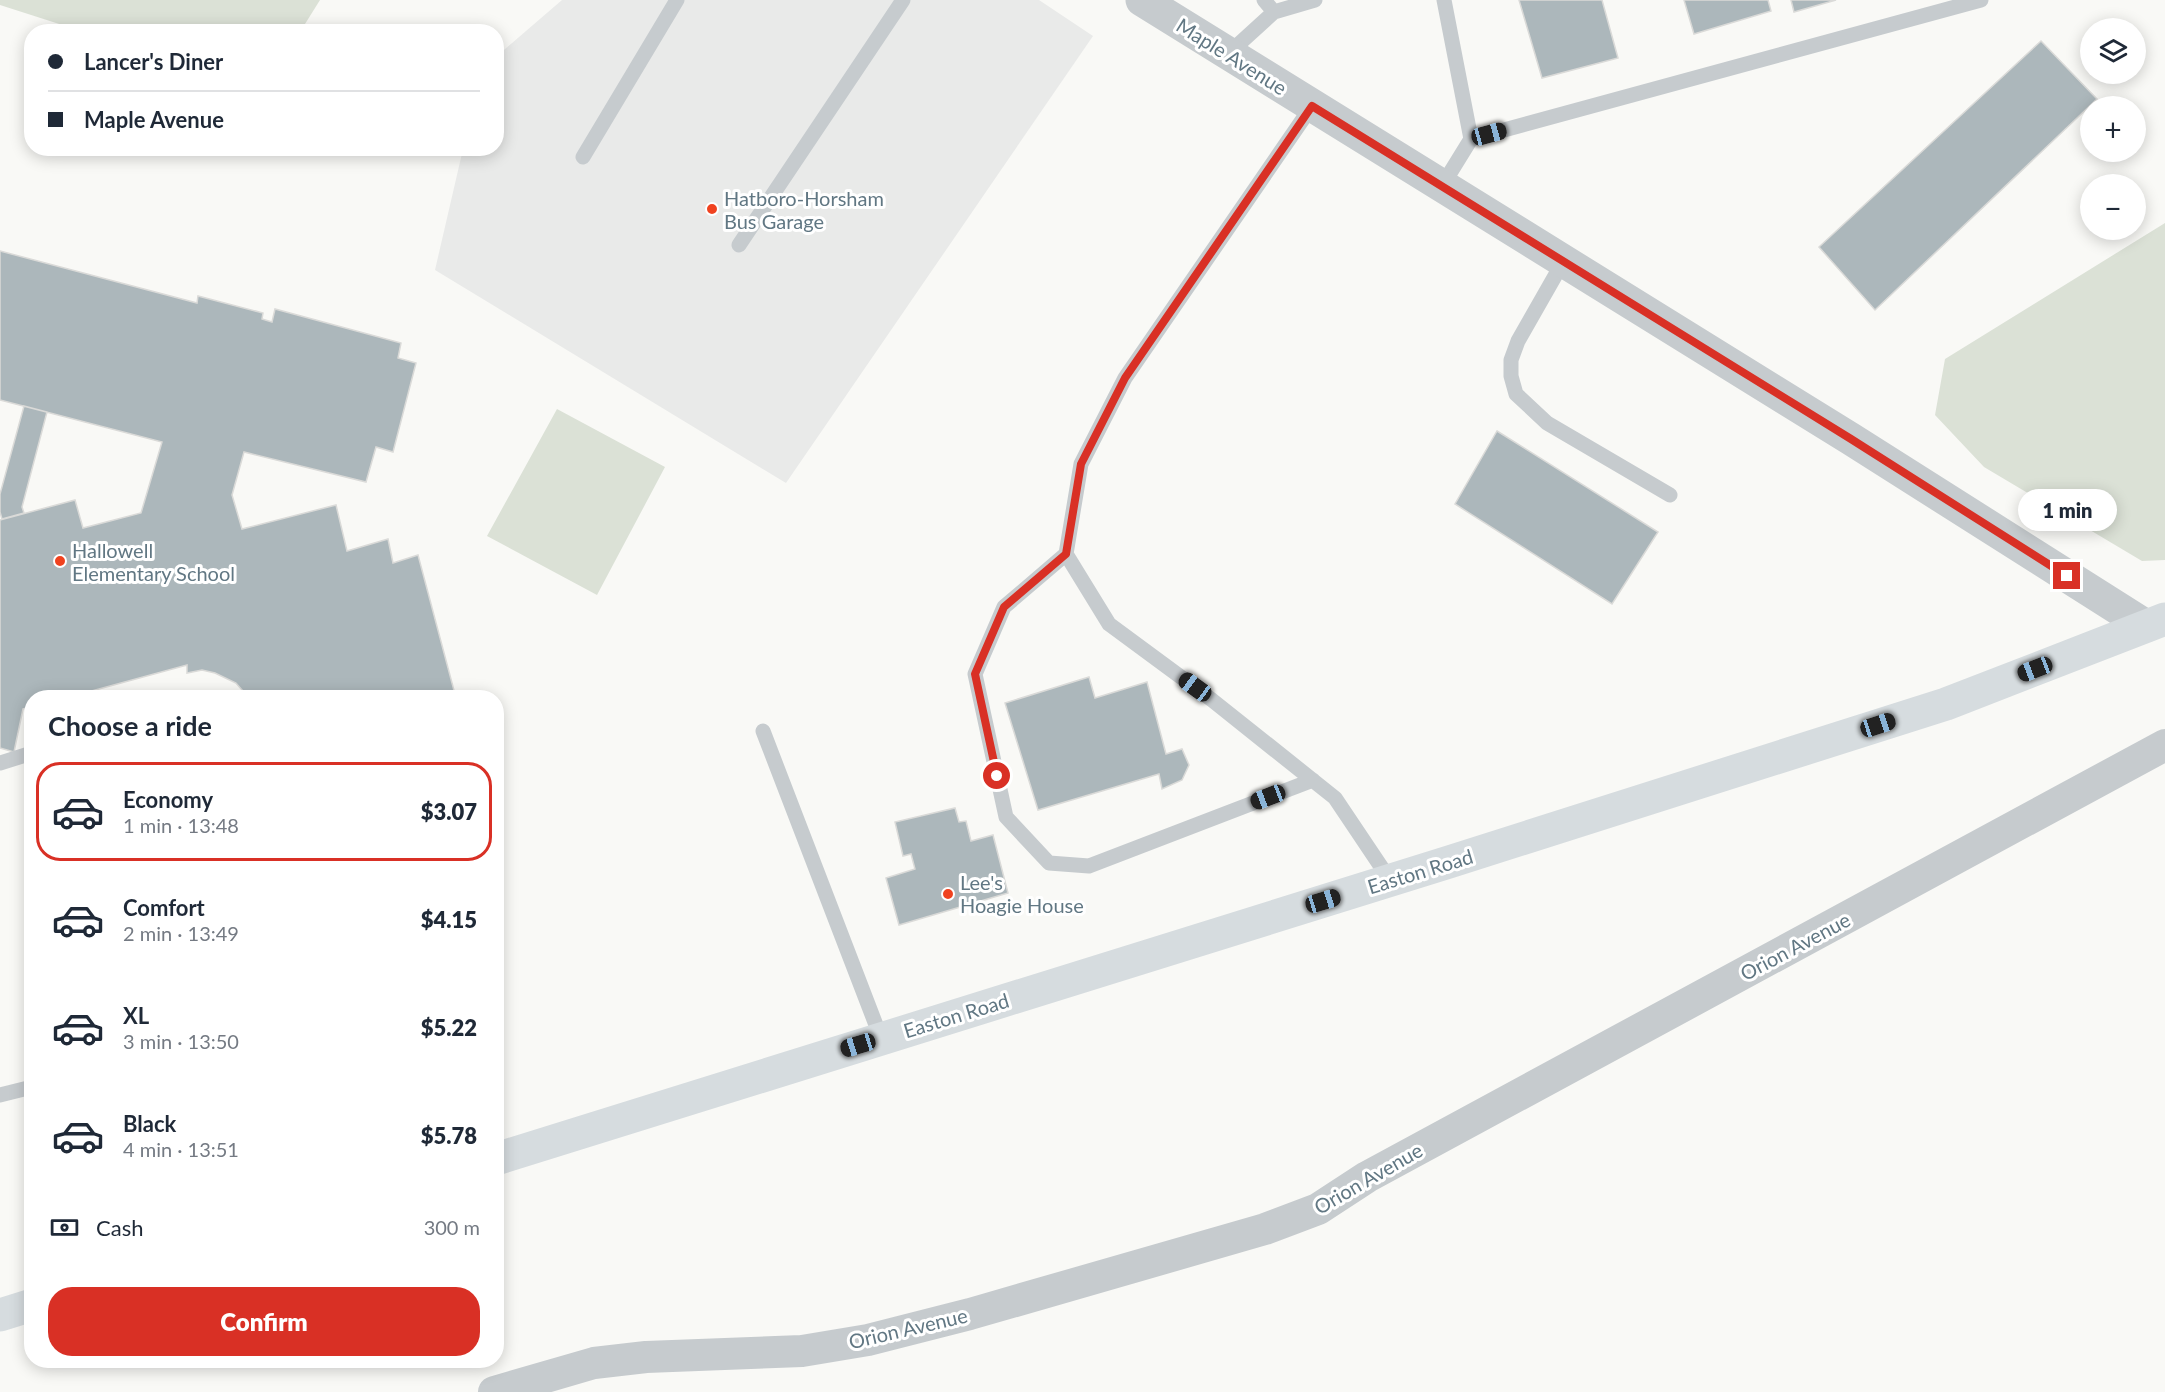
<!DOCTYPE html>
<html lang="en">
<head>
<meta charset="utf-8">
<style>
  body { margin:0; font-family:Lato,sans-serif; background:#f6f6f7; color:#1f2937; height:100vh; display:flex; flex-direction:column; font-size:22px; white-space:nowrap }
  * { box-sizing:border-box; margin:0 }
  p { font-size:20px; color:#747a83 }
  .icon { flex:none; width:33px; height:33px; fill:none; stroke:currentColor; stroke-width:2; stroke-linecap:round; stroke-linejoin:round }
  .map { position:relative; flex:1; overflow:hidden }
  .side { position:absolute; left:24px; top:690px; width:480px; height:678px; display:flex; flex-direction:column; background:#fff; border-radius:24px; box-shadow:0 3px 15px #0003 }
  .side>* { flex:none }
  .hud { position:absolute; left:24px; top:24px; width:480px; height:132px; border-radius:24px; box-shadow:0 3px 15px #0003; display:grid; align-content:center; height:132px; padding:0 24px; background:#fff }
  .fabs { position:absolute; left:2080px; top:18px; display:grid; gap:12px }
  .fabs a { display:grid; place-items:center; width:66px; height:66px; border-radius:50%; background:#fff; box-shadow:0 3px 15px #0003; font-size:30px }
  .end { position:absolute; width:27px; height:27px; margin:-14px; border:8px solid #d93025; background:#fff; box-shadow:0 0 0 3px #fff }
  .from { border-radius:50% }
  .bubble { position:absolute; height:42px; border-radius:21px; background:#fff; box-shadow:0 3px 15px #0003; font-size:20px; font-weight:800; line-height:42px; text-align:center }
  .car { position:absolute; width:18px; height:36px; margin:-18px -9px; border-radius:8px; box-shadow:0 0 4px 2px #0007; background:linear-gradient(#222 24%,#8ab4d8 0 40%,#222 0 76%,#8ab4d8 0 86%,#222 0) }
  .hud b { display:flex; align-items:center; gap:21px; height:57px; font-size:22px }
  .hud b+b { border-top:2px solid #e0e1e3 }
  .hud i { width:15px; height:15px; background:#1f2937 }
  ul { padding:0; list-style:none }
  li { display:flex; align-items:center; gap:18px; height:99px; margin:0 12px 9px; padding:0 12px; border:3px solid transparent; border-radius:24px }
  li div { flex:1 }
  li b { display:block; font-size:22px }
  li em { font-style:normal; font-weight:800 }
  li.current { border-color:#d93025 }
  li>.icon { width:54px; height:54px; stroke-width:1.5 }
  h2 { padding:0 24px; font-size:27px; line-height:72px }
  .pay { display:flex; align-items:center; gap:15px; height:66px; padding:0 24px; font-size:22px }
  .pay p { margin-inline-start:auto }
  .cta { display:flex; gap:12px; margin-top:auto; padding:12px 24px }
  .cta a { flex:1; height:69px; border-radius:24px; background:#d93025; color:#fff; font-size:24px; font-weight:800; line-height:69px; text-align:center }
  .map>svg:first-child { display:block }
  .built { fill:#e9eae9 }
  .green { fill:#dbe1d6 }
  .building { fill:#acb7bb; stroke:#dadad8; stroke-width:1.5 }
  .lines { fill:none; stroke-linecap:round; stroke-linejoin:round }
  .service { stroke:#c6cbce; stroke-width:15 }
  .minor { stroke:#c6cbce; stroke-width:32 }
  .tertiary { stroke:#c6cbce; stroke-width:33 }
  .trunk { stroke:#d6dcdf; stroke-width:33 }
  .route { stroke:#d93025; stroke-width:8 }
  .poi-dot { fill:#f0421f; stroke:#fff; stroke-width:2 }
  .labels { text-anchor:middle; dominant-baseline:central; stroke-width:6; stroke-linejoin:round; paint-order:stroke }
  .street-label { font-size:20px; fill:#617783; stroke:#fff }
  .poi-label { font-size:20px; fill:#617783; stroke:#fff; text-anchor:start }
</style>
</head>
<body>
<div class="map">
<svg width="2165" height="1392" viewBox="0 0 2165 1392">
  <rect width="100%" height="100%" fill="#f9f9f6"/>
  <path class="built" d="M562,0H1039L1093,36L786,483L435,270L463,149L496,148L497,56Z"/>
  <path class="green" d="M0,0H320L300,32L81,31L0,5Z
    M2165,223V560L2142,561L1984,467L1935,415L1945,359Z
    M557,409L665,467L597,595L487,536Z"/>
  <path class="building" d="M1519,0H1602L1618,58L1542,78Z
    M1684,0H1768L1771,11L1694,34Z
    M1791,0H1836L1794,12Z
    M2041,41L2097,99L1875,310L1819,247Z
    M0,251L197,303L198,296L263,313L262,319L272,322L275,309L401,343L398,358L416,363L393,452L376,447L366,482L244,452L232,495L242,529L336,505L347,551L388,539L393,563L418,555L456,698H249L236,683L215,673L202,670L187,673V665L66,698H32V707L23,709L14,752L0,748V520L75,500L83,528L141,513L162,442L0,400Z
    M24,406L47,412L22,507L24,513L2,519L0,512V494Z
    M1497,431L1658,532L1612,604L1455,504Z
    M1089,677L1095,698L1147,682L1166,754L1182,749L1189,765L1182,780L1162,789L1159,774L1038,810L1005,703Z
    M955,808L959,822L966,821L971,841L993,835L1008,893L899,925L886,878L915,869L911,854L903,856L895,822Z"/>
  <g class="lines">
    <path class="service" d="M1264,0L1274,12
      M1229,53L1274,12L1315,0
      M1312,106L1125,378L1081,464L1066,554L1109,624L1212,700L1335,798L1390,880
      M1471,139L1981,0
      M583,157L677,0
      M1442,186L1471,139L1444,0
      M739,245L903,0
      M1563,262L1518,341L1511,360V376L1516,394L1547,423L1670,495
      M1066,554L1004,607L975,674L1006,817L1049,863L1089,866L1313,780
      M763,731L881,1038
      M0,763L32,753
      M0,1095L32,1087"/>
    <path class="minor" d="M494,1392L594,1363L646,1357L802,1351L868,1340L970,1314L1265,1229L1318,1209L1367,1177L2165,745"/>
    <path class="tertiary" d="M1142,0L1851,439L2146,626"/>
    <path class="trunk" d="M496,1159L1449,862L1946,704L2165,619
      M0,1315L32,1305"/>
  </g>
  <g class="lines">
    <path class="route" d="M997,776L975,674L1004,607L1066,554L1081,464L1125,378L1312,106L1851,439L2067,576"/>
  </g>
  <g class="poi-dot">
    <circle cx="712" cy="209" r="6"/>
    <circle cx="60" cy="561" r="6"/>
    <circle cx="948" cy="894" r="6"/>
  </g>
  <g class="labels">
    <g class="street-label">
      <text transform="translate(1232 56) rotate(32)">Maple Avenue</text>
      <text transform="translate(1420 871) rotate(-17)">Easton Road</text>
      <text transform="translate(1795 946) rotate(-28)">Orion Avenue</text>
      <text transform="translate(956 1015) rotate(-17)">Easton Road</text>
      <text transform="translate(1368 1178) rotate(-30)">Orion Avenue</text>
      <text transform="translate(908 1328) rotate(-13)">Orion Avenue</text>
    </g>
    <g class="poi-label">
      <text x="724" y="198">Hatboro-Horsham<tspan x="724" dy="23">Bus Garage</tspan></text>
      <text x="72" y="550">Hallowell<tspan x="72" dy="23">Elementary School</tspan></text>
      <text x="960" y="882">Lee's<tspan x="960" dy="23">Hoagie House</tspan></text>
    </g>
  </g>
</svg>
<div class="fabs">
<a><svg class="icon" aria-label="layers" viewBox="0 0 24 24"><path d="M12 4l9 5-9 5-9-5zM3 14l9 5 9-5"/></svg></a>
<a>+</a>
<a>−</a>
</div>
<i class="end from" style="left:997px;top:776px"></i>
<i class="end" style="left:2067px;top:576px"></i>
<div class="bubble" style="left:2018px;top:489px;width:99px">1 min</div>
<i class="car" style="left:1489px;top:134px;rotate:75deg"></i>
<i class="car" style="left:2035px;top:669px;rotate:249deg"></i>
<i class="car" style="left:1195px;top:687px;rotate:306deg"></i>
<i class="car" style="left:1878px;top:725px;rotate:72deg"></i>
<i class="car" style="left:1268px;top:797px;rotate:249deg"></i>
<i class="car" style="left:1323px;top:901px;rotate:73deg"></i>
<i class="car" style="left:858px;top:1045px;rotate:253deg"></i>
<div class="hud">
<b><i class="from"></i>Lancer's Diner</b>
<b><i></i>Maple Avenue</b>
</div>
<section class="side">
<h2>Choose a ride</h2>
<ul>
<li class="current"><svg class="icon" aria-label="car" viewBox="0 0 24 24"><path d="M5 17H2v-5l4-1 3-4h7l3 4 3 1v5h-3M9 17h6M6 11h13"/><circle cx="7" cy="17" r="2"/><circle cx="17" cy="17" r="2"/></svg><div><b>Economy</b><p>1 min · 13:48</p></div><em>$3.07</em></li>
<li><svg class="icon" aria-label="car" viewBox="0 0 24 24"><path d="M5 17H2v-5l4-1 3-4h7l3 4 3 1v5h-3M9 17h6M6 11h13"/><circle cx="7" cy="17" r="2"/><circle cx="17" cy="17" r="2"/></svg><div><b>Comfort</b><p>2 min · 13:49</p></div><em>$4.15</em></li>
<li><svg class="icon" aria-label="car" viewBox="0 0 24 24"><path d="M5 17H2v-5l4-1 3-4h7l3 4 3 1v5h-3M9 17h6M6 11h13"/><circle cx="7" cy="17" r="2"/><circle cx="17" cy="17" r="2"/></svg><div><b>XL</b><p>3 min · 13:50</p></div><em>$5.22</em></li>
<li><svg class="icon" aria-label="car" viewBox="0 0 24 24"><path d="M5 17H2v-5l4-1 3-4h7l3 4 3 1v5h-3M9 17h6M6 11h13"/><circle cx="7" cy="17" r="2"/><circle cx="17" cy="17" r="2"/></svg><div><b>Black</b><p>4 min · 13:51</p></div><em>$5.78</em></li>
</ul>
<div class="pay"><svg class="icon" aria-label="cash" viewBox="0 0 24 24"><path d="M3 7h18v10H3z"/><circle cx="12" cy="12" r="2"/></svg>Cash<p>300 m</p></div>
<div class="cta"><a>Confirm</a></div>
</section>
</div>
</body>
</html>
